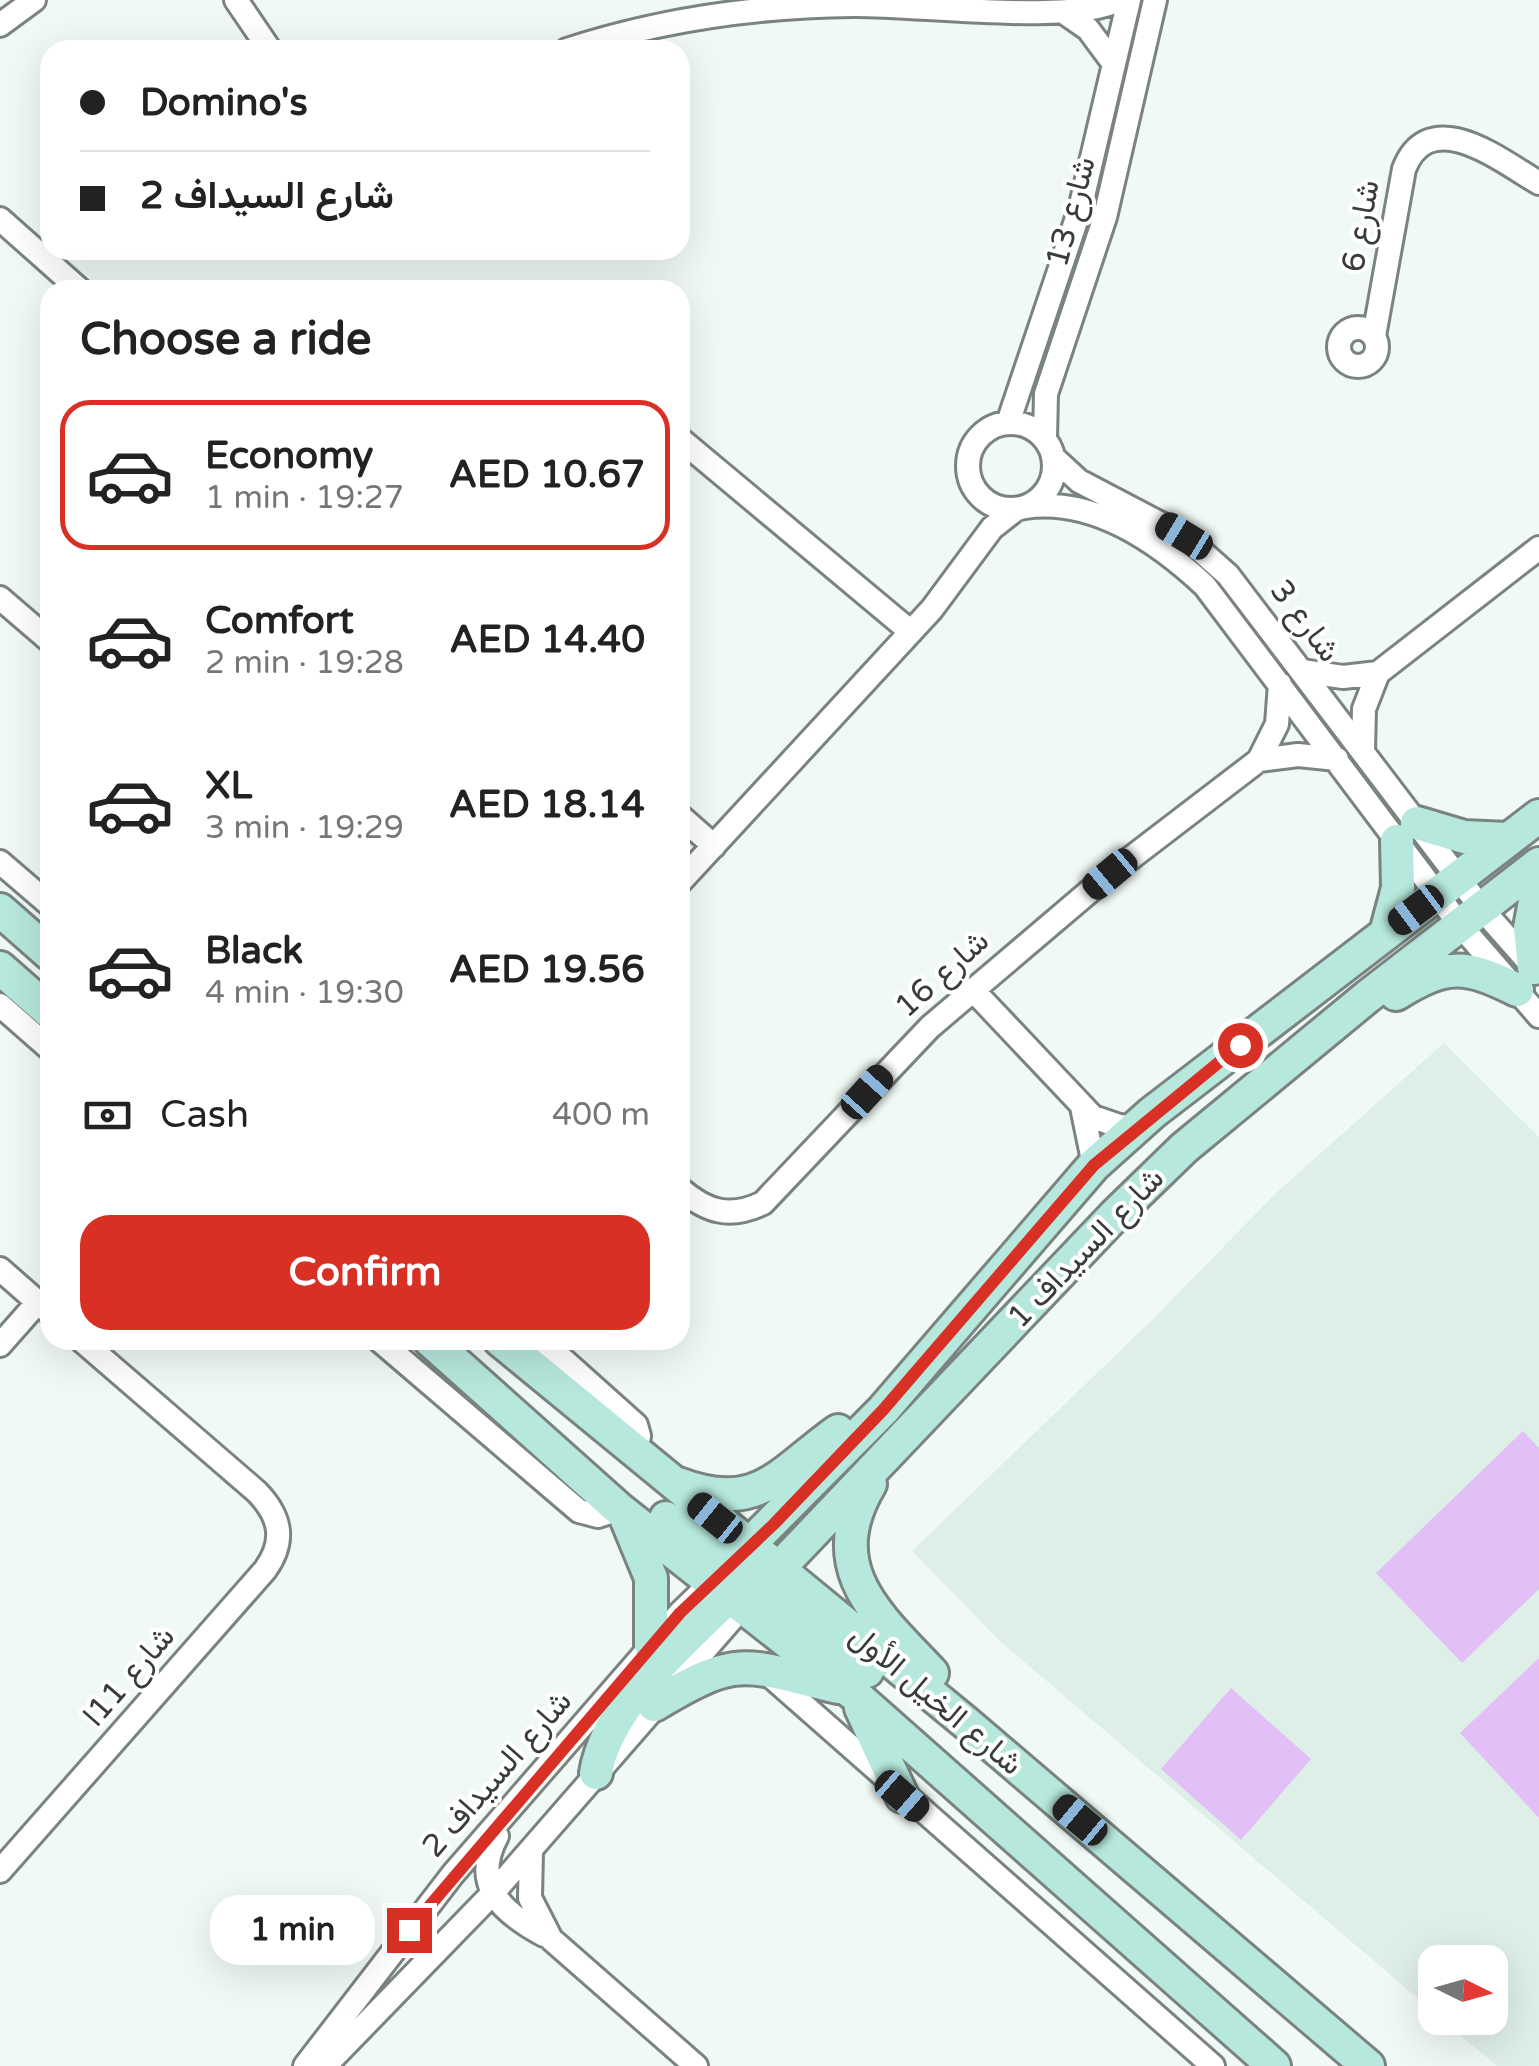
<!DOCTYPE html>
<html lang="en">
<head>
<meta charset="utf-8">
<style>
  body { margin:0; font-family:"Varela Round",Vazirmatn,sans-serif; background:#f2f2f2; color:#222; height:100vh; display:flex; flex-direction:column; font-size:38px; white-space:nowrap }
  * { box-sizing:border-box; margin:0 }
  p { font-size:32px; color:#767676 }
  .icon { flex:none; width:55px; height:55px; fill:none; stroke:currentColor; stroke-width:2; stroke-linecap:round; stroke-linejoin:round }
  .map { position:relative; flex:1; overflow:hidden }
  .side { position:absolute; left:40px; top:280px; width:650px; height:1070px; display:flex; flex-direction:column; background:#fff; border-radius:30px; box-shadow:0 10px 40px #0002 }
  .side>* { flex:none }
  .banner { position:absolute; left:40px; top:40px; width:650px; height:220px; border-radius:30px; box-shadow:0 10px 40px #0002; display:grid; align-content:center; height:220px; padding:0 40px; background:#fff }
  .needle { width:65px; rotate:95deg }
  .buttons { position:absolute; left:1418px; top:1945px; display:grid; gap:20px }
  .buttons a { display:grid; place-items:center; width:90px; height:90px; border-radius:20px; background:#fff; box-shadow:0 10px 40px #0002; font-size:50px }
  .end { position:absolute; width:45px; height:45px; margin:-22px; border:12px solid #d93025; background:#fff; box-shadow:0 0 0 5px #fff }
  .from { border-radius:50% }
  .bubble { position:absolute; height:70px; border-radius:30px; background:#fff; box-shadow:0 10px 40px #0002; font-size:32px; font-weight:700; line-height:70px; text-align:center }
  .car { position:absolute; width:30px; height:60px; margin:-30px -15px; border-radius:12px; box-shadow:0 0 8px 2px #0007; background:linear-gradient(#222 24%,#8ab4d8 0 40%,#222 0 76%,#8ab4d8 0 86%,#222 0) }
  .banner b { display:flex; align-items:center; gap:35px; height:95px; font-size:38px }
  .banner b+b { border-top:2px solid #e0e0e0 }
  .banner i { width:25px; height:25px; background:#222 }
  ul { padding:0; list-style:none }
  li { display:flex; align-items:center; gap:30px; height:150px; margin:0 20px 15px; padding:0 20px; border:5px solid transparent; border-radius:30px }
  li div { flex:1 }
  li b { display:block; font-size:38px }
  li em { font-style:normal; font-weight:700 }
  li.current { border-color:#d93025 }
  li>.icon { width:90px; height:90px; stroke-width:1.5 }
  h2 { padding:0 40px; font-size:45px; line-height:120px }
  .pay { display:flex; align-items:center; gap:25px; height:110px; padding:0 40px; font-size:38px }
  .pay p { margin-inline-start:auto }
  .primary-button { display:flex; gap:20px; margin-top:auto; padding:20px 40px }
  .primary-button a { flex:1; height:115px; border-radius:30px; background:#d93025; color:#fff; font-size:40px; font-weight:700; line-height:115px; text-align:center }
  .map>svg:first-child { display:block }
  .built { fill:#deefe8 }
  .green { fill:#e3bff7 }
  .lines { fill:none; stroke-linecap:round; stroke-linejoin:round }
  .street-casing { stroke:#7a837f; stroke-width:28 }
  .secondary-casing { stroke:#7a837f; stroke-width:38 }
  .street { stroke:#fff; stroke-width:22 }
  .secondary { stroke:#b7e8dd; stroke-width:32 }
  .route { stroke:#d93025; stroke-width:12 }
  .labels { text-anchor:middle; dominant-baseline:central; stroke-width:8; stroke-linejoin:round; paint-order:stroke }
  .street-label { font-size:32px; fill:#383c3a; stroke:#fff }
</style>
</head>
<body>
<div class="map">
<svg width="1539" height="2066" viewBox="0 0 1539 2066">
  <rect width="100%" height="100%" fill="#f0f9f5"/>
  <path class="built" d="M1444,1043L1539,1137V2066H1497L1440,2018H1490V1962H1435V2013L1001,1642L912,1551L1153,1319L1276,1193Z"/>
  <path class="green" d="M1523,1431L1539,1448V1589L1462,1663L1376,1573Z
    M1539,1658V1818L1460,1733Z
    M1231,1688L1311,1759L1241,1840L1161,1769Z"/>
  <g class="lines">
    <g class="street-casing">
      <path id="street" d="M236,0L270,50
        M1065,13L1088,29L1114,64
        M0,25L34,0
        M567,50C659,20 757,6 853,5C917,4 1070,25 1119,0
        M0,219L80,290
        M1339 347a19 19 0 1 1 38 0a19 19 0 1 1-38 0Z
        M1374,336L1404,169C1430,103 1501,161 1539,183
        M968 466a43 43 0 1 1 86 0a43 43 0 1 1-86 0Z
        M1008,423L1080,209L1129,0
        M1045,438L1046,394L1105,217L1155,0
        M680,439L911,632
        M1053,457L1079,481L1184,536L1228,575L1482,909L1534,968
        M1025,507C1093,497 1158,542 1205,586L1460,925L1539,1016
        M0,598L50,641
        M1302,671L1343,677L1378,673
        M1363,752L1364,709L1378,673L1539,548
        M1259,760L1298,755L1337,759
        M680,816L714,846
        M0,862L50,905
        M680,882L932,609L992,528L1015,510
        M972,989L1093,1117L1122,1127L1137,1125
        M0,1005L50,1049
        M1082,1107L1094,1165
        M680,1189C707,1212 730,1219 763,1203L930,1027L1110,874L1259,760L1277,724L1280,684
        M0,1269L50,1313
        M379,1340L579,1511L598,1516L619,1509
        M541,1340L636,1425L639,1436L635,1455
        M0,1345L38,1302
        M766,1672L1213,2066
        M497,1836C471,1884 501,1912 544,1935
        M531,1851L530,1898L551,1939L696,2066
        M0,1871L265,1570C286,1541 281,1517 257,1492L81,1340
        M305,2066L453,1874L680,1613L712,1582
        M325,2066L493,1893L743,1606"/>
    </g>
    <g class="secondary-casing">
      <path id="secondary" d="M1417,823L1464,837L1507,839
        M0,910L50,954
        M1386,933L1398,888L1397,841
        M0,968L50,1012
        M1534,968L1530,928L1539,880
        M1396,994C1446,963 1465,964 1517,990
        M430,1340L619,1509L855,1695L1274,2066
        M500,1340L965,1722L1368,2066
        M678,1484C759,1515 781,1471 838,1431
        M870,1484C820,1568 877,1615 932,1673
        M666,1518L712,1551L753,1566
        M627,1520L651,1578V1645
        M741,1580L760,1587L867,1671
        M712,1582L883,1410L1094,1165L1152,1113L1539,816
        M743,1606L1114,1216L1184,1148L1367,997L1539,864
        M654,1705C740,1653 744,1665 838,1687
        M861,1708L902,1796
        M596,1773C608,1699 695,1633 745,1580"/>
    </g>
    <use href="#street" class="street"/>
    <use href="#secondary" class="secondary"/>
  </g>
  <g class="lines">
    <path class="route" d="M409,1930L680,1613L774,1524L883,1410L1094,1165L1240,1045"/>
  </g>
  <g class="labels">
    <g class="street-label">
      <text transform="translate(1071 212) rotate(-75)">شارع 13</text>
      <text transform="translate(1361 226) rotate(-80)">شارع 6</text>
      <text transform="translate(1305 621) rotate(53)">شارع 3</text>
      <text transform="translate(942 974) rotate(-42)">شارع 16</text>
      <text transform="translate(1086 1248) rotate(-46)">شارع السيداف 1</text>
      <text transform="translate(129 1676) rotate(-49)">شارع 11ا</text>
      <text transform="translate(936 1700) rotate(40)">شارع الخيل الأول</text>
      <text transform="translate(497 1774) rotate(-49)">شارع السيداف 2</text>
    </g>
  </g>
</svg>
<div class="buttons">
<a><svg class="needle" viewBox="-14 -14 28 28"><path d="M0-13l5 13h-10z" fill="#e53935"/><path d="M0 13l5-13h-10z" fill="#767676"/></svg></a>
</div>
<i class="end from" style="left:1240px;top:1045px"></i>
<i class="end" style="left:409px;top:1930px"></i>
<div class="bubble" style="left:210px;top:1895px;width:165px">1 min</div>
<i class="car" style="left:1184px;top:536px;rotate:301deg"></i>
<i class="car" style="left:1110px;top:874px;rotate:230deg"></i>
<i class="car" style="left:1416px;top:910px;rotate:233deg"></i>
<i class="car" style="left:867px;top:1092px;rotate:42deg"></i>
<i class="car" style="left:715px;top:1518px;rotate:309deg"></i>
<i class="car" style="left:902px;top:1796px;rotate:131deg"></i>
<i class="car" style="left:1080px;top:1820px;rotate:310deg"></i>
<div class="banner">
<b><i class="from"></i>Domino's</b>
<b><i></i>شارع السيداف 2</b>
</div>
<section class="side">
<h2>Choose a ride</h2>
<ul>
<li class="current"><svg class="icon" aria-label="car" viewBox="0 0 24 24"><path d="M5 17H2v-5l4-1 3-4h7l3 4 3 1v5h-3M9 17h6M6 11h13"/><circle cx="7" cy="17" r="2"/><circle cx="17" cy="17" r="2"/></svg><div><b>Economy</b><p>1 min · 19:27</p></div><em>AED 10.67</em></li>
<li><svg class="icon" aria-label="car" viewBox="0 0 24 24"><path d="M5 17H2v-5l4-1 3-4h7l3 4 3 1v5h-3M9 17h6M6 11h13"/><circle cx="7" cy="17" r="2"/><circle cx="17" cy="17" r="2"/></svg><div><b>Comfort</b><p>2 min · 19:28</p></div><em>AED 14.40</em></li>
<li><svg class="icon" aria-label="car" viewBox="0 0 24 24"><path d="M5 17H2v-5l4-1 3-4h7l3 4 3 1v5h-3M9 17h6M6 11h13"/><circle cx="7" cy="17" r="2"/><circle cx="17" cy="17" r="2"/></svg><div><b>XL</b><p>3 min · 19:29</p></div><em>AED 18.14</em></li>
<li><svg class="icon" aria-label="car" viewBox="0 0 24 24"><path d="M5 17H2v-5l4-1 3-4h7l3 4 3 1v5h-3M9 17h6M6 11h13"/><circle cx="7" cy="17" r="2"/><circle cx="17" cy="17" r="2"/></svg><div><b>Black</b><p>4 min · 19:30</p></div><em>AED 19.56</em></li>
</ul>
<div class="pay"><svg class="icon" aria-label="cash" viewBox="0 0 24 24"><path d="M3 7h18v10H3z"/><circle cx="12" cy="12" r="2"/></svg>Cash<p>400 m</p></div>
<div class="primary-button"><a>Confirm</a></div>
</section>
</div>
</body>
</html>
